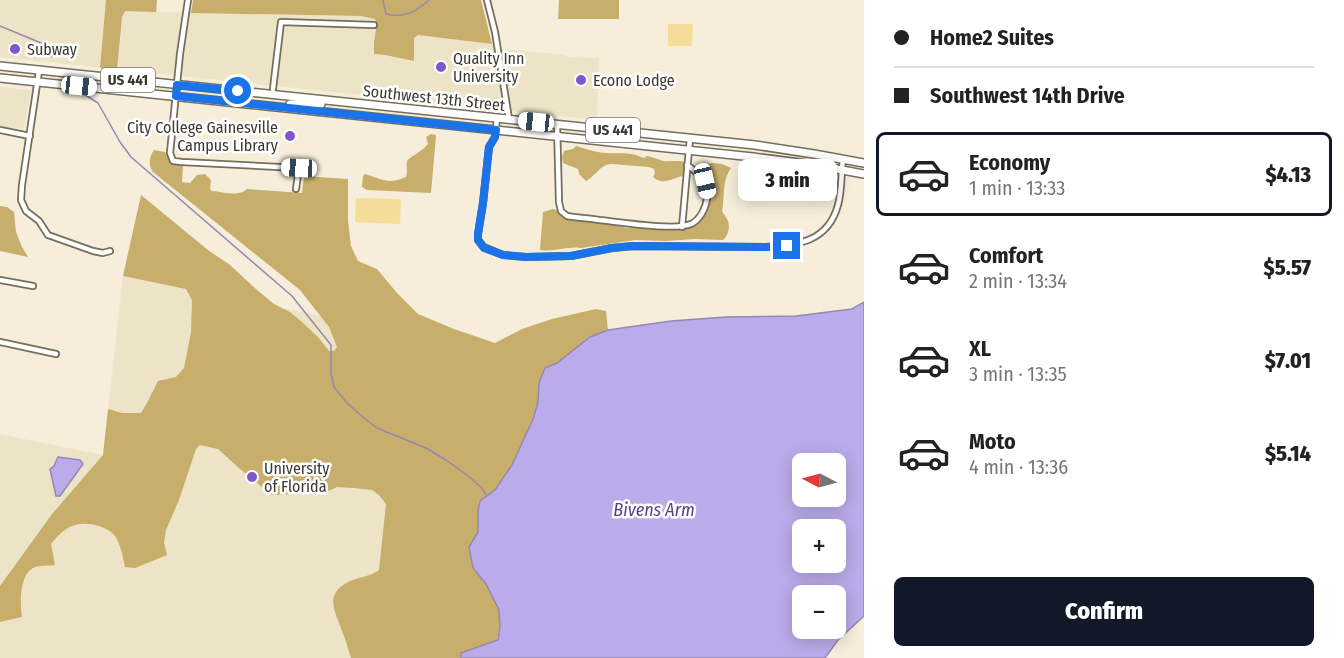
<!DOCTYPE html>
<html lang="en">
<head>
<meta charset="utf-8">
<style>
  body { margin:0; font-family:"Fira Sans Condensed",sans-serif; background:#f6f6f6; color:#222; height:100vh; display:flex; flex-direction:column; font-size:22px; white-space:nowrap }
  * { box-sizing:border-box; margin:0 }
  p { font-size:20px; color:#767676 }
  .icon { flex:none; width:33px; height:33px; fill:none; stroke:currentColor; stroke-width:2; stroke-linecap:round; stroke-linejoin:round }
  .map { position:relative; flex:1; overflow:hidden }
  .sheet { display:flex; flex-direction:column; background:#fff; width:480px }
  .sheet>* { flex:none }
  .banner { display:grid; align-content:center; height:132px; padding:0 30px; background:#fff }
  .needle { width:39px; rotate:276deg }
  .buttons { position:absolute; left:792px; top:453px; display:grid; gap:12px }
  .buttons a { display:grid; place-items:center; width:54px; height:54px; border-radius:9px; background:#fff; box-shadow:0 3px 15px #0003; font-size:30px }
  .end { position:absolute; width:27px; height:27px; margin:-14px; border:8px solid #1a73e8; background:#fff; box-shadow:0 0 0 3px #fff }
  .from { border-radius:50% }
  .bubble { position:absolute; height:42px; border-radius:9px; background:#fff; box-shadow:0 3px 15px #0003; font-size:20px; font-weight:800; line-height:42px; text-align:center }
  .car { position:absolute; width:18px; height:36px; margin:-18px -9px; border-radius:8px; box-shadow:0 0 4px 2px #0007; background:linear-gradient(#fff 24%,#345 0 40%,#fff 0 76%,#345 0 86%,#fff 0) }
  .banner b { display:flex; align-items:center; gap:21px; height:57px; font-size:22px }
  .banner b+b { border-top:2px solid #e0e0e0 }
  .banner i { width:15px; height:15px; background:#222 }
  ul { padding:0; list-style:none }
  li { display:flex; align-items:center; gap:18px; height:84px; margin:0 12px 9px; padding:0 18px; border:3px solid transparent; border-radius:9px }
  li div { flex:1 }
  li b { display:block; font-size:22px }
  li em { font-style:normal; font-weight:800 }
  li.active { border-color:#111827 }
  li>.icon { width:54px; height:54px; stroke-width:1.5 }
  .primary-button { display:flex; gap:12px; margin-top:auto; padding:12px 30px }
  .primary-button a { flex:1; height:69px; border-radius:9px; background:#111827; color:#fff; font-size:24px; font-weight:800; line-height:69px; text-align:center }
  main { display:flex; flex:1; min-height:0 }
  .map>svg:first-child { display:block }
  .built { fill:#ede4c8 }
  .green { fill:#f5dc99 }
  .forest { fill:#c7ae6b }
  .water { fill:#bbabea; stroke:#9588b2; stroke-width:1.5; fill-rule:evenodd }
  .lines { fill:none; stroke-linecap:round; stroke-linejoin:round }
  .stream { stroke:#9588b2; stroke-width:1.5 }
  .minor-casing { stroke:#756e5c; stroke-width:8 }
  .primary-casing { stroke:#756e5c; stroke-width:10 }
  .minor { stroke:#fff; stroke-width:4.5 }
  .primary { stroke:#fff; stroke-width:7 }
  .route { stroke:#1a73e8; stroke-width:8 }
  .poi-dot { fill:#8056cf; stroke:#fff; stroke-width:2 }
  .labels { text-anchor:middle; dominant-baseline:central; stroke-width:5; stroke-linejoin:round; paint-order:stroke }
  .shield { fill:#fff; stroke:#76746e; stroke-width:1.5 }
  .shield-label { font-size:15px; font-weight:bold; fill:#3b3830 }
  .poi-label { font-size:16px; fill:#3b3830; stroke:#fff; text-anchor:start }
  .street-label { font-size:16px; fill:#3b3830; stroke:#fff }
  .water-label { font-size:18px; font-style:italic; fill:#573f89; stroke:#fff }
</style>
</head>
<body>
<main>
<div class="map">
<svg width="864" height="658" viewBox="0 0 864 658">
  <rect width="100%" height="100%" fill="#f6eeda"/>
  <path class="built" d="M0,0H157V12L361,16L375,19L377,21L375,54L385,55L414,61V38L418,35L492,44L504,49L566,55L567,57L599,58L597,120L0,57Z
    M0,87L31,90L24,129L0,127Z
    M123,276L347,321L495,343L561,327L461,658H0V434L103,455Z"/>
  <path class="green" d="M668,24H693L692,46H668Z
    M356,198L401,199L400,224L355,222Z"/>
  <path class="forest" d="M106,0H157L156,12L125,11L122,17L117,70L100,68Z
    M193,0H481L492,44L418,35L414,38V61L385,55L374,54V42L377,24L375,19L361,16L191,13Z
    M559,0H619V19H558Z
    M431,134L436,135L431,193L367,190L362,187L363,176L365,174C382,179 388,185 406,177C408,171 406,167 407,161C409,157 423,151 428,144L426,137Z
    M576,146C586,149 595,152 605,153C621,154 629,151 644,158L647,156C653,157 657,159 663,161C670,162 677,160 685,162L683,176C672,178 663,186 653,177L655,173L654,169L649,167L612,164C600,164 596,176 586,181L579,174L578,169L563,163L562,157L564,151L573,149Z
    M154,150L165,152L170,162L183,166L182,182L190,183L197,175L205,174L211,180L210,189L212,191C223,192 239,197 247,189L302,193L304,176L348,179V221L351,246L358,261L377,269L397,293L418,314L454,329L495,343L522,329L552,319L596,309L606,311L608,330L590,337L557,363L545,368L539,383L538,402L533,419L512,465L495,490L480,501L478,511V532L473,568C483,580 496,595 499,610C501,620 499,630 497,640L462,653L461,658H351C348,649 346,640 342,631C335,611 324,595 348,582C358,577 370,577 379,570L386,504L379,495L372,490L354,488L337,487L324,493L272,495L240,469L218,449L200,445L196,449L179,500L166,530L164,543L167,555L135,568L125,567C123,557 121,545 115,536C111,531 105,528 99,526C77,520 65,526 51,544L55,565C48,566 41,565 35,567C19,573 20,604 22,617L0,622V586L52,514L103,455L108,409L122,413H141L148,401L158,381L176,377L184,368L191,332L192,300L186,289L123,276L141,195L208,250L230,265L257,290L274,304L290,312L302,322L318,337L329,351H334L337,347L329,327L300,290L153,172C148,165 149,157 154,150Z
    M714,163L722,164L731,168C722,180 725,197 722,211C723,214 726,216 727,219C731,226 728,236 723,240L694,239L666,241L635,240L581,248C567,246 554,252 540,250L543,212L553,209L557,210L561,215L568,219L605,223L627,228L681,230L693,227L704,216L709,206L711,195L709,176L698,165Z
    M0,206L7,207L14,212L16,232L22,247L28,257L0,251Z"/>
  <path class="water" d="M864,302V616L838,640L825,658H461V653L498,640L500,626L499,610L486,584L473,568L469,547L478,532V511L480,501L495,490L512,465L533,419L538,402L539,383L545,368L557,363L590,337L608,330L671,321L726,317L796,316L852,309ZM802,464H836V496H802ZM802,530H836V562H802ZM802,596H836V628H802Z
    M58,457L80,460L83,464L60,496H56L50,469L54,466Z"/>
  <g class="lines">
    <path class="stream" d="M383,0L386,14C404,18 415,13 429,0
      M0,26L41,43L52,57
      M87,96L98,103L120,142L131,157L292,296L331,345V374L334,387L347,403L364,418L377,428L426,448L446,460L467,475L481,487L487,496"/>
    <g class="minor-casing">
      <path id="minor" d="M188,0L180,54L170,153L173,161L182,162L299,168L296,189
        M487,0L495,32L509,119
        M39,71L22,185L21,200L26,211L39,221L48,235L93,251L103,253L110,251
        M273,89L281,22L374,25
        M497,118L495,137L489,147L483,203L478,234V240L484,247L503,255L526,257L571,256L612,248L633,246L766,247C798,245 828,242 838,205C842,191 841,174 843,159
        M557,124L559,202L561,211L567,216C577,218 588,218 599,220C619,222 675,231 691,224C700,220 706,208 707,198C708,183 699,173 687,165
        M0,130L30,136
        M682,227L690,138
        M0,280L33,286
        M0,342L56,354"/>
    </g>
    <g class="primary-casing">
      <path id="primary" d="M0,66L755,145L814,154L864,163
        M0,78L753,157L815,165L864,174
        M290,104H321"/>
    </g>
    <use href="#minor" class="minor"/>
    <use href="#primary" class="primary"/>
  </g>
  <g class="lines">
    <path class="route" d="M238,91L177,85L176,96L496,130L495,137L489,147L483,203L478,234V240L484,248L503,255L526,257L571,256L612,248L633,246L766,247L787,246"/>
  </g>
  <g class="poi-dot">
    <circle cx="15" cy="49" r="6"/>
    <circle cx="441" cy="67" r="6"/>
    <circle cx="581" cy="80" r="6"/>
    <circle cx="290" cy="136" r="6"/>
    <circle cx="252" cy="477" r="6"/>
  </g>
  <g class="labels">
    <g class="shield">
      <rect x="101" y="68" width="54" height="24" rx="4.5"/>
      <rect x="586" y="118" width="54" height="24" rx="4.5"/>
    </g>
    <g class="shield-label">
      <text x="128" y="80">US 441</text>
      <text x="613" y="130">US 441</text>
    </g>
    <g class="poi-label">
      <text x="27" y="49">Subway</text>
      <text x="453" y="58">Quality Inn<tspan x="453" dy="18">University</tspan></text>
      <text x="593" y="80">Econo Lodge</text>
      <text x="278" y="127" text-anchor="end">City College Gainesville<tspan x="278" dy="18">Campus Library</tspan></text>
      <text x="264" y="468">University<tspan x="264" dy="18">of Florida</tspan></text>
    </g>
    <g class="street-label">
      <text transform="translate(434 98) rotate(6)">Southwest 13th Street</text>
    </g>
    <g class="water-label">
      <text x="654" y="510">Bivens Arm</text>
    </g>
  </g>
</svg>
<div class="buttons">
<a><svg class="needle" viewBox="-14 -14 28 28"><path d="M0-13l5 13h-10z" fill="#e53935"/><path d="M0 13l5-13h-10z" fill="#767676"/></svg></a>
<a>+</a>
<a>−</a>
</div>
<i class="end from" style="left:238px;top:91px"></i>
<i class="end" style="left:787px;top:246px"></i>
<div class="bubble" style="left:738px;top:159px;width:99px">3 min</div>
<i class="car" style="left:79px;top:86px;rotate:96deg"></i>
<i class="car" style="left:536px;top:122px;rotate:276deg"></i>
<i class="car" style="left:299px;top:168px;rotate:273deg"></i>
<i class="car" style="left:705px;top:181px;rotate:167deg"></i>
</div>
<section class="sheet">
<div class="banner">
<b><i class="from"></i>Home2 Suites</b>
<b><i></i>Southwest 14th Drive</b>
</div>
<ul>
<li class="active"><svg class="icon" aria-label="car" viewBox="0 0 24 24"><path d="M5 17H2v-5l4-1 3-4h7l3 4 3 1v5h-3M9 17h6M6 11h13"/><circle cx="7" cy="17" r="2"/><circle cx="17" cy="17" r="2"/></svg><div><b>Economy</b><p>1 min · 13:33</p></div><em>$4.13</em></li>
<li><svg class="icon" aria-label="car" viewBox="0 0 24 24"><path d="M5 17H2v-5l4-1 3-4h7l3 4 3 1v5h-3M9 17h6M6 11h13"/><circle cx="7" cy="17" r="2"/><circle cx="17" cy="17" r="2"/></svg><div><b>Comfort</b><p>2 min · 13:34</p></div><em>$5.57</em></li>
<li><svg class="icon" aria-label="car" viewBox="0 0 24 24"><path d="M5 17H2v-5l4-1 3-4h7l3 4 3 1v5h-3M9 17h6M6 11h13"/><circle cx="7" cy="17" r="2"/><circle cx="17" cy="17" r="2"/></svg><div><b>XL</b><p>3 min · 13:35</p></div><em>$7.01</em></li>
<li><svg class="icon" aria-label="car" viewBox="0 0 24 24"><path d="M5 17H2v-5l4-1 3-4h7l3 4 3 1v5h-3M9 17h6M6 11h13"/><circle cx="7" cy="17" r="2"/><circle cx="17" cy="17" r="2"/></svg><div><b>Moto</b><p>4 min · 13:36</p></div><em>$5.14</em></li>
</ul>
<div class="primary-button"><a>Confirm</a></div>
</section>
</main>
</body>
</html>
